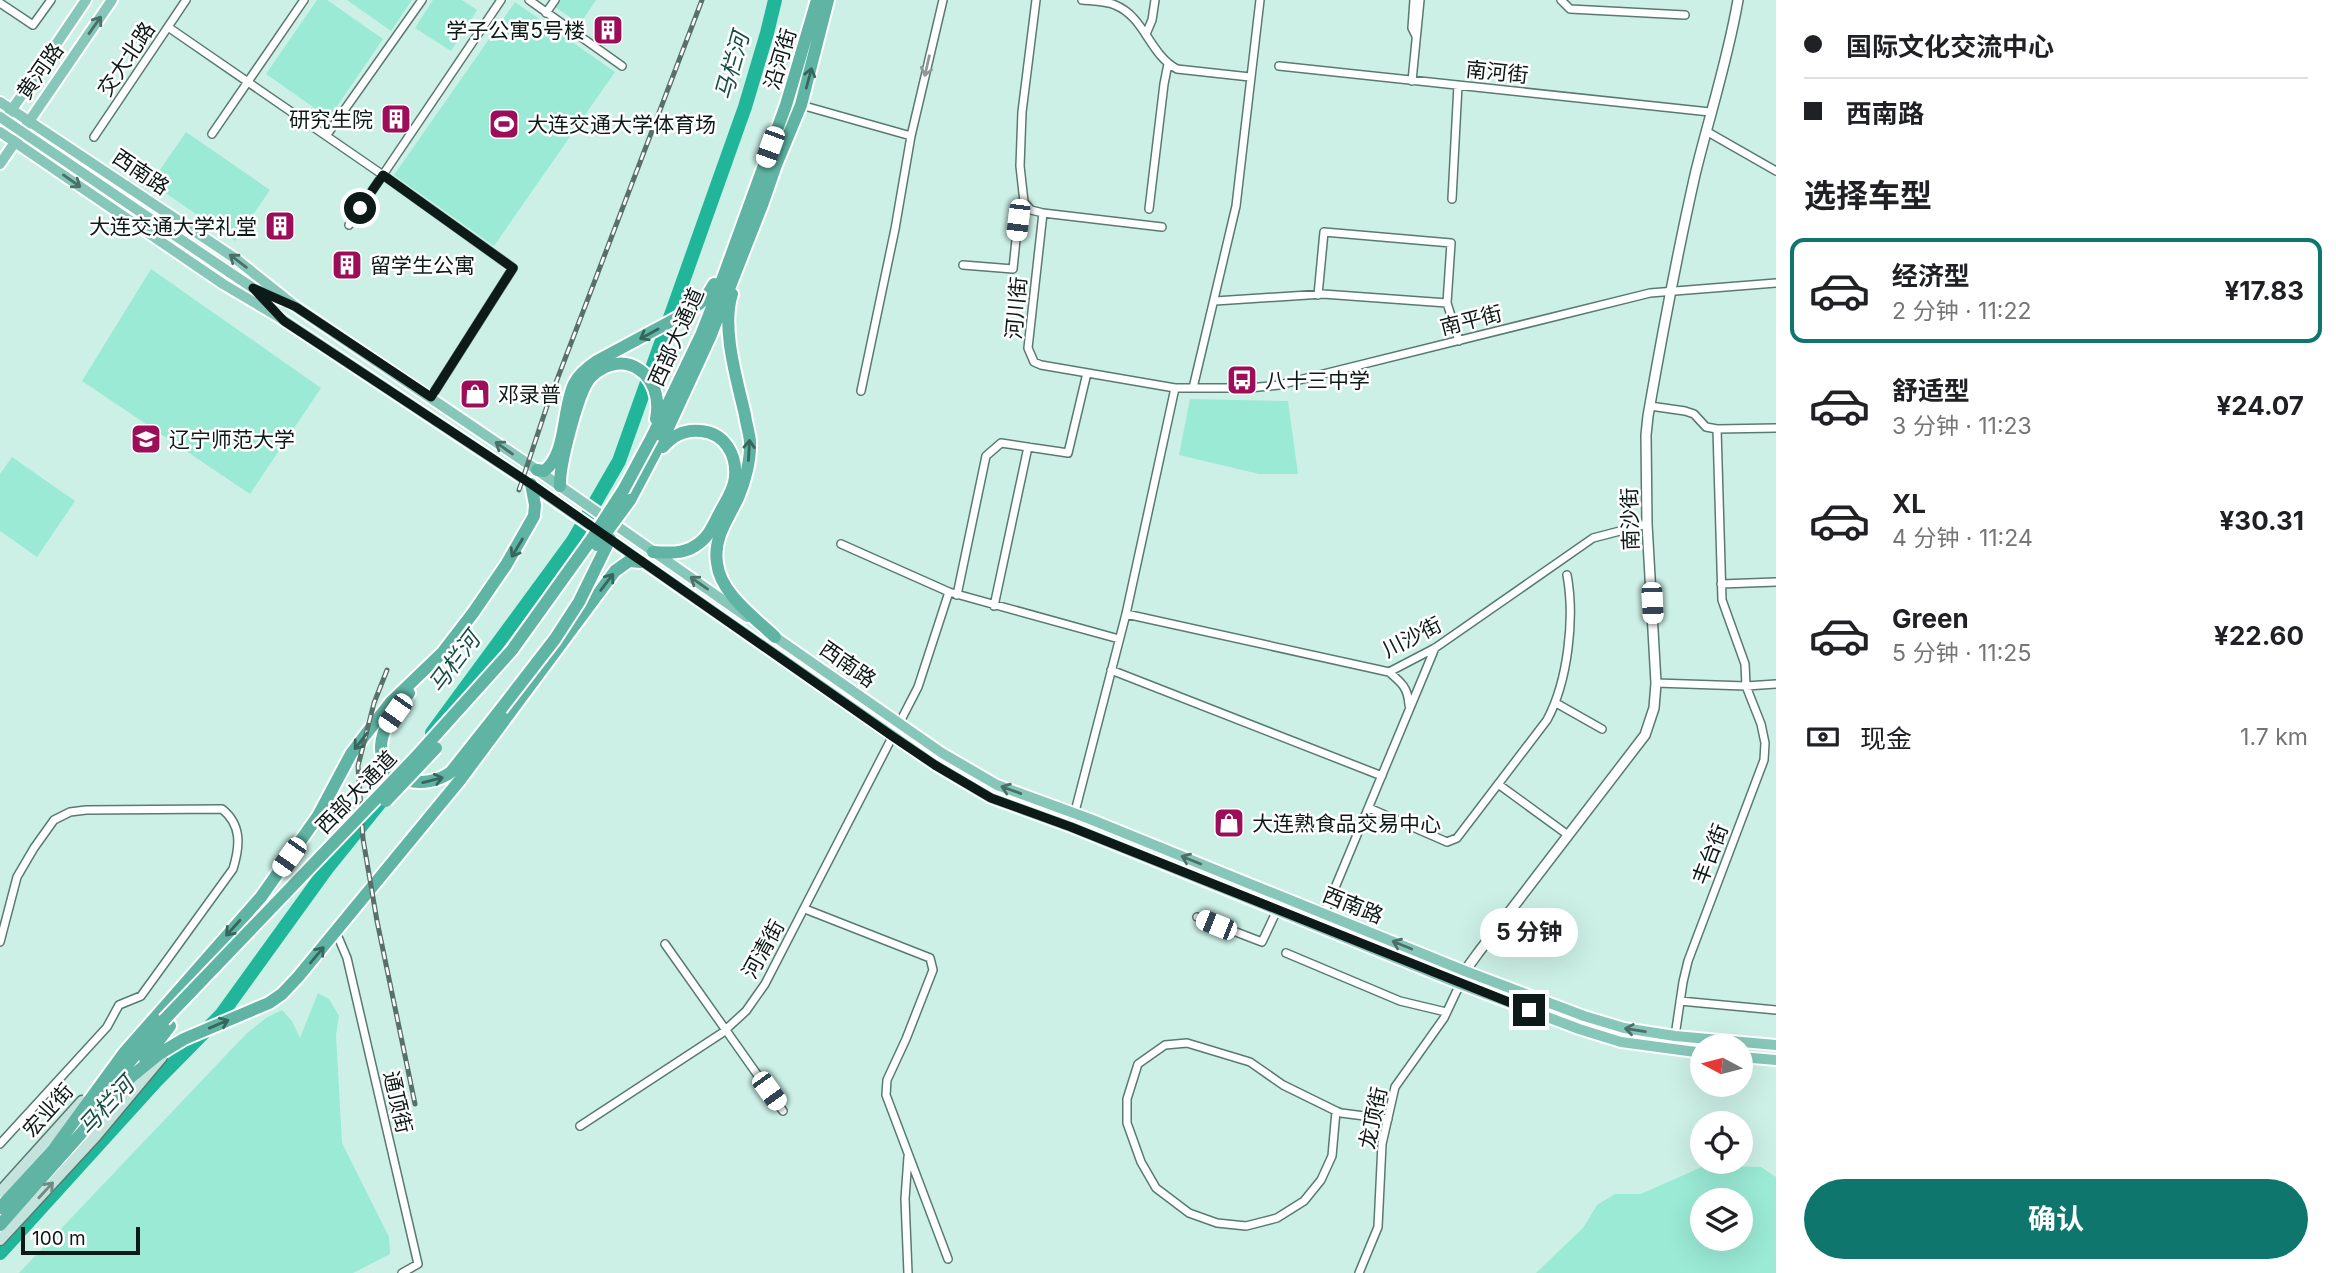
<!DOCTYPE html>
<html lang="zh">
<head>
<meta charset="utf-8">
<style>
  body { margin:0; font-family:Inter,"Noto Sans SC",sans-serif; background:#f2f2f2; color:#202124; height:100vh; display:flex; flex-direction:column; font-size:26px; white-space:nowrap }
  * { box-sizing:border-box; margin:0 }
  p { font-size:23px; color:#757577 }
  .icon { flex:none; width:38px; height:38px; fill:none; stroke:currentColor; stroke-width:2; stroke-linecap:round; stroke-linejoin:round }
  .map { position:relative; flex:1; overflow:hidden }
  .details { display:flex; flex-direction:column; background:#fff; width:560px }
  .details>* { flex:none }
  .guide { display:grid; align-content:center; height:154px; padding:0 28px; background:#fff }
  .needle { width:46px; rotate:277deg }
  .buttons { position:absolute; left:1690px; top:1034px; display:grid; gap:14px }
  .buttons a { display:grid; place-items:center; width:63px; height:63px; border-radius:50%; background:#fff; box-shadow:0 7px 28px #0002; font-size:35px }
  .scale { position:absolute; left:21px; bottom:18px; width:119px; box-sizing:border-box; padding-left:7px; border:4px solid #0d1a17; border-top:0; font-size:19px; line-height:24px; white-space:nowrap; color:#0d1a17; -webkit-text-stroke:5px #fff; paint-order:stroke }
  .end { position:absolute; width:32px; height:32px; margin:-16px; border:9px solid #0d1a17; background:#fff; box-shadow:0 0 0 4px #fff }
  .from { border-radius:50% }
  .bubble { position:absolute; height:49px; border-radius:24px; background:#fff; box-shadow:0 7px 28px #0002; font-size:23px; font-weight:700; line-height:49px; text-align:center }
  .car { position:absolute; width:21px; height:42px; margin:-21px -10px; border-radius:9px; box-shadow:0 0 5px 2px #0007; background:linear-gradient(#fff 24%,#345 0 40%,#fff 0 76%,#345 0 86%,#fff 0) }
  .guide b { display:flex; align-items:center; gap:24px; height:66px; font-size:26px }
  .guide b+b { border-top:2px solid #e0e0e0 }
  .guide i { width:18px; height:18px; background:#202124 }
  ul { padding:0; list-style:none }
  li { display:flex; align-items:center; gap:21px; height:105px; margin:0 14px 10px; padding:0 14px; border:4px solid transparent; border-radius:14px }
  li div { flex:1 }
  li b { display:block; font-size:26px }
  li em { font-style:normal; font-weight:700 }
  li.selected { border-color:#0f766e }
  li>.icon { width:63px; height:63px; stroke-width:1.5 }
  h2 { padding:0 28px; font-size:32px; line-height:84px }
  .pay { display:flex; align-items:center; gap:18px; height:77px; padding:0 28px; font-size:26px }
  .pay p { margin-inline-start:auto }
  .button { display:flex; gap:14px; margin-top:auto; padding:14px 28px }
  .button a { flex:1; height:80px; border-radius:42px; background:#0f766e; color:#fff; font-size:28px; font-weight:700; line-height:80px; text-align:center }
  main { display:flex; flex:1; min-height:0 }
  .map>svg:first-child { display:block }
  .green { fill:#9aead6; fill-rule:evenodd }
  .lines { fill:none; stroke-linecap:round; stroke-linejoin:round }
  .river { stroke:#21b69a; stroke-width:14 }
  .minor-casing { stroke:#5a7a71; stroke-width:10 }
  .tertiary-casing { stroke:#5a7a71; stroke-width:12 }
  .secondary-casing { stroke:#5a7a71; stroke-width:13 }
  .primary-casing { stroke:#fff; stroke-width:14 }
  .trunk-casing { stroke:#fff; stroke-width:16 }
  .minor { stroke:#fff; stroke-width:7 }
  .tertiary { stroke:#fff; stroke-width:9 }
  .secondary { stroke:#c3e3dc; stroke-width:10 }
  .primary { stroke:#87c7ba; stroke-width:10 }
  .trunk { stroke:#5fb4a3; stroke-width:12 }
  .rail-casing { stroke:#596f69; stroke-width:5 }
  .rail { stroke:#fff; stroke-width:2.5; stroke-dasharray:8; stroke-linecap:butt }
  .primary-bridge-casing { stroke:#fff; stroke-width:14; stroke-linecap:butt }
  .trunk-bridge-casing { stroke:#fff; stroke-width:16; stroke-linecap:butt }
  .primary-bridge { stroke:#87c7ba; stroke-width:10 }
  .trunk-bridge { stroke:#5fb4a3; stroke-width:12 }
  .oneway { stroke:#4a7068 }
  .oneway2 { stroke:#929897 }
  .oneway3 { stroke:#36675d }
  .oneway4 { stroke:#718983 }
  .route { stroke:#0d1a17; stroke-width:9 }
  .labels { text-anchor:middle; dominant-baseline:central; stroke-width:5; stroke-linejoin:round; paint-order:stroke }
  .poi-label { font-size:21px; fill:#0d1a17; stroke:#fff; text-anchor:start }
  .street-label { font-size:21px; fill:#0d1a17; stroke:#fff }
  .water-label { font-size:23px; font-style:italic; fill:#174f44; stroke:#fff }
</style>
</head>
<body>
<main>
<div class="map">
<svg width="1776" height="1273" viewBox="0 0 1776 1273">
  <rect width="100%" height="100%" fill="#ccf0e6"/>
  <path class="green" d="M317,0H327L383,39L329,118L266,74Z
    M347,0H412L391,31Z
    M433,0H462L477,10L451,51L415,28Z
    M560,0H596L580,24L555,7Z
    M515,2L615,72L494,246L394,175Z
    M186,132L270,190L235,241L151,183Z
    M151,269L321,388L250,494L82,381Z
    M1190,399L1288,401L1298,474H1259L1179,455Z
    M12,457L75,501L37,557L0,531V474Z
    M318,993L329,999L339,1016L336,1035L342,1143L389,1237L390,1254L353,1273H19L246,1034L266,1018L282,1010L292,1021L300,1038Z
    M1704,1166L1761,1167L1776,1177V1273H1536L1583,1228L1597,1205L1615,1194H1641ZM1703,1200H1741V1239H1703Z"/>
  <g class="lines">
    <path class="river" d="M432,733L573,541L619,461L745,107L767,33L775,0
      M0,1253L156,1081L221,1015L328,867L386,795"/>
    <g class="minor-casing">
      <path id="minor" d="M529,0L622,66
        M1036,0L1022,112L1020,166L1024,202L1031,210L1043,213L1162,227
        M1082,0C1093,1 1106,1 1115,5C1145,17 1149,54 1177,69L1250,77
        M1414,0L1412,28L1416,36
        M1561,0L1570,9L1685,15
        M0,3L33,25L51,0
        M546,13L555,0
        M168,27L383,175L513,268L431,397
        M1146,34L1152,20L1155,0
        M1279,66L1710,112
        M1412,81L1420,0
        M801,105L911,136L895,229L861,391
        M1706,131L1776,171
        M212,134L304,0
        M326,136L422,0
        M911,136L943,0
        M94,137L186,0
        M1452,199L1458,85
        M1149,209L1164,84L1168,64
        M1043,213L1028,348L1034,362L1041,365L1175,388H1249L1279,385L1650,293L1776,283
        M349,225L501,0
        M963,265L1013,269L1018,220L1024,202
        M1318,295L1324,232L1451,243L1447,303L1459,341
        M1215,301L1323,294L1447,303
        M1193,388L1236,206L1260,0
        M1650,406L1685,411L1694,414L1706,427L1717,429L1776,428
        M841,544L949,592L1119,639
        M1721,584L1776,582
        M957,595L986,456L1001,443L1068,453L1087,373
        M994,606L1028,447
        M1126,614L1389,672L1435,648L1593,538L1647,524
        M1111,670L1382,776
        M1389,672C1402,683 1408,688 1409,705
        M1656,683L1746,686L1776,684
        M1556,703L1602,729
        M1498,784L1568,835
        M1369,808L1447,842L1457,838L1547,720C1568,681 1575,618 1567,575
        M1071,827L1126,614L1175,388
        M805,909L930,958L933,970L906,1039L887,1080L886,1095L948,1259
        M1324,914L1435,648
        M1197,917L1262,942L1277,910
        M336,932L347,958L418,1264L402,1273
        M0,942L17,877L34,848L54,820L70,812L86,810L222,809C242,825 240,846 233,869L141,996L119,1005L107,1027L0,1144
        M665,944L783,1111
        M1286,953L1400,1001L1446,1012
        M1680,1001L1776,1010
        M1675,1036L1683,982L1688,961L1764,760L1765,743L1761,724L1746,686L1745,664L1722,600L1717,429
        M1336,1111L1332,1156L1321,1180L1304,1201L1277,1218L1246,1226L1217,1223L1189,1213L1156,1188L1141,1162L1127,1123V1099L1138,1064L1165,1045L1187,1043L1250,1062L1283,1085L1336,1111L1341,1113L1388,1119
        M580,1126L722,1033L746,1011L765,984L918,687L949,592
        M908,1273L905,1199L908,1157
        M1359,1273L1378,1227L1382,1144L1395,1087L1444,1018L1460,984"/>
    </g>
    <g class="tertiary-casing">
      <path id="tertiary" d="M1460,984L1465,971L1478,953L1645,735L1654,708L1656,683L1647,524L1646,435L1648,416C1662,335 1677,255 1695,175C1709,117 1728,59 1738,0"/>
    </g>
    <g class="secondary-casing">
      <path id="secondary" d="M0,1192L82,1101
        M0,1240L96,1136L162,1057"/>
    </g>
    <g class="primary-casing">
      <path id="primary" d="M0,102L236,259L296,307L537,470L747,617
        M9,114L86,0
        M0,132L223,284L277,316L523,479L935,765L991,798L1071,827L1460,984L1579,1029L1621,1042L1703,1053
        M0,164L112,0
        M229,272L253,288L282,300
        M768,632L942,753L997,785L1090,819L1465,971L1584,1016L1624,1028L1675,1036L1776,1045
        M1741,1057L1776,1060"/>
    </g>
    <g class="trunk-casing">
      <path id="trunk" d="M732,294C721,328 737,380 745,415C746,423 749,432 750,441C751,459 745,482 738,498C728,519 713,538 717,563C720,593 754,617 775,637
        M652,437L702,333L716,297L786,105L817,0
        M537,470L544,471C567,455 562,409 574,384C579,374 588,367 597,361L692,310L705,299L714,284
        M560,486C559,467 578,390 591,377C624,345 665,375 656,419
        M630,500L668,428L710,337L762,205L776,165L801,105L828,0
        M653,552C668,553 683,554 695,546C707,539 712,528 718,516C724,504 734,491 735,477C737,454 724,433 701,431C685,429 673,435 663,447
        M409,693C398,709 382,725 381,746C380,783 426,791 451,772L501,709
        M145,1059L170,1026
        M97,1102L164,1020
        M51,1153L124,1053L261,897L318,816L351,754L366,734L391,702L443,652L473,613L506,565L534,516L535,505L531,484
        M0,1208L54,1149
        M0,1225L132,1076L159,1054L184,1039L269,1003L282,994L298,977L460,780L615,571L629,561L641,562"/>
    </g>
    <use href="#minor" class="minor"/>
    <use href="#tertiary" class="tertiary"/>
    <use href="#secondary" class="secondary"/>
    <use href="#primary" class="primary"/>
    <use href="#trunk" class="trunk"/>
    <g class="rail-casing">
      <path id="rail" d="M519,490L547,406L702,0
        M387,670L374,703L358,766L363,839L377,921L415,1104"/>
    </g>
    <use href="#rail" class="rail"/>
    <g class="primary-bridge-casing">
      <path id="primary-bridge" d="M0,117L229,272"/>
    </g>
    <g class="trunk-bridge-casing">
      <path id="trunk-bridge" d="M597,545L630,500
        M501,709L555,639L579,602L610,539
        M386,801L436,748
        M164,1020L415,758L512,650L593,537L624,489L652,437"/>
    </g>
    <use href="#primary-bridge" class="primary-bridge"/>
    <use href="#trunk-bridge" class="trunk-bridge"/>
  </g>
  <defs><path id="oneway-shaft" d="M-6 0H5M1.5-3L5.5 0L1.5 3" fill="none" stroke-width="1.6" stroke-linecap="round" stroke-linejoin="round" transform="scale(1.75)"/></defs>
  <g class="oneway">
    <use href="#oneway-shaft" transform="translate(95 25) rotate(-55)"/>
    <use href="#oneway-shaft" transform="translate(72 181) rotate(35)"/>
    <use href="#oneway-shaft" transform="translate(238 261) rotate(-143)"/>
    <use href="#oneway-shaft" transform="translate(504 448) rotate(-145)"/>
    <use href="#oneway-shaft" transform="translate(699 583) rotate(-145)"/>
    <use href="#oneway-shaft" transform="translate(1011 790) rotate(-160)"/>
    <use href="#oneway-shaft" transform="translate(1191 860) rotate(-158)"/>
    <use href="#oneway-shaft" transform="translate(1402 945) rotate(-158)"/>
    <use href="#oneway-shaft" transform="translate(1635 1030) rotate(-171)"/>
  </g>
  <use class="oneway2" href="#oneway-shaft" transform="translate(927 66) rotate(103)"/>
  <g class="oneway3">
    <use href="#oneway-shaft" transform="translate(809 78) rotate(-75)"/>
    <use href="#oneway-shaft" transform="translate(649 334) rotate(151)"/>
    <use href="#oneway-shaft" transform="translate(749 450) rotate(-87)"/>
    <use href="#oneway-shaft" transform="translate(517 548) rotate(121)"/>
    <use href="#oneway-shaft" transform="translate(607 582) rotate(-53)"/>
    <use href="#oneway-shaft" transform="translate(361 741) rotate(128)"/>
    <use href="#oneway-shaft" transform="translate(433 780) rotate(-14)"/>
    <use href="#oneway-shaft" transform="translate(233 928) rotate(132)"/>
    <use href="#oneway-shaft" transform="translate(317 955) rotate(-50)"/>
    <use href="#oneway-shaft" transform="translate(219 1024) rotate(-23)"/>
  </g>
  <use class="oneway4" href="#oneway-shaft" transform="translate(46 1190) rotate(-47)"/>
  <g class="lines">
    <path class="route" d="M360,208L383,175L513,268L431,397L296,307L253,288L284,321L531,484L892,736L935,765L991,798L1071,827L1529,1010"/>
  </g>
  <defs>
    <g id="building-square" transform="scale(1.575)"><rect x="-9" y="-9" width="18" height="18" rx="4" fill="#9d0e5a" stroke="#fff"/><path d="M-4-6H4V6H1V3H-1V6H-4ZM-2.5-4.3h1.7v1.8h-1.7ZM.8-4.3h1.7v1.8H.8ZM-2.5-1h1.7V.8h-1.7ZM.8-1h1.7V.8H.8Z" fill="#fff"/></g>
    <g id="stadium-square" transform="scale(1.575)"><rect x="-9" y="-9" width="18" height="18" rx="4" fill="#9d0e5a" stroke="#fff"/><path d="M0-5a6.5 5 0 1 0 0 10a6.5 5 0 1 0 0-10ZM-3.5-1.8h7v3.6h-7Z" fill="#fff"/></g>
    <g id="bus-square" transform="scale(1.575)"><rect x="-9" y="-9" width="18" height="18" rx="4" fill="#9d0e5a" stroke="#fff"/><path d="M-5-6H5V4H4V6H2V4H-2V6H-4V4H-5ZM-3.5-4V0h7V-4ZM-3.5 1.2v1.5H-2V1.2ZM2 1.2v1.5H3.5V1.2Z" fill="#fff"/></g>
    <g id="shop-square" transform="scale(1.575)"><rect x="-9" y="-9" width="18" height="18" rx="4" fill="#9d0e5a" stroke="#fff"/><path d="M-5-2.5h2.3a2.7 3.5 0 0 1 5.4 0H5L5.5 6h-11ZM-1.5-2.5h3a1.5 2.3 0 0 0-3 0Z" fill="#fff"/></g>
    <g id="university-square" transform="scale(1.575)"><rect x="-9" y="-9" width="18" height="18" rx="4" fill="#9d0e5a" stroke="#fff"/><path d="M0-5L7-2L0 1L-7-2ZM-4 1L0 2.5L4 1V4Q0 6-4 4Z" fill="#fff"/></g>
  </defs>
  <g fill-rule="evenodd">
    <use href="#building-square" x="608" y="30"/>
    <use href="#building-square" x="396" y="119"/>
    <use href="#stadium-square" x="504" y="124"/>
    <use href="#building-square" x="280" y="226"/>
    <use href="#building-square" x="347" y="265"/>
    <use href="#bus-square" x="1242" y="380"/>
    <use href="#shop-square" x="475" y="394"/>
    <use href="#university-square" x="146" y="439"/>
    <use href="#shop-square" x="1229" y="823"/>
  </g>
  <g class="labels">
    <g class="poi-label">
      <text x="585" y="30" text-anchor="end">学子公寓5号楼</text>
      <text x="373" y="119" text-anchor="end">研究生院</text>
      <text x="527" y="124">大连交通大学体育场</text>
      <text x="257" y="226" text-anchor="end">大连交通大学礼堂</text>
      <text x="370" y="265">留学生公寓</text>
      <text x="1265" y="380">八十三中学</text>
      <text x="498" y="394">邓录普</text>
      <text x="169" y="439">辽宁师范大学</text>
      <text x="1252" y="823">大连熟食品交易中心</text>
    </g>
    <g class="street-label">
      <text transform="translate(126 59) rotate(-56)">交大北路</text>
      <text transform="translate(780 59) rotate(-73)">沿河街</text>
      <text transform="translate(40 71) rotate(-55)">黄河路</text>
      <text transform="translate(1497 72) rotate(6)">南河街</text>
      <text transform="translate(141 172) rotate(34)">西南路</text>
      <text transform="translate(1016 308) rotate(-85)">河川街</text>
      <text transform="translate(1471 320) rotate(-14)">南平街</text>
      <text transform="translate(676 337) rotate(-66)">西部大通道</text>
      <text transform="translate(1630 519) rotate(-92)">南沙街</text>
      <text transform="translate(1412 637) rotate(-27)">川沙街</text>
      <text transform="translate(848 664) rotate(35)">西南路</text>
      <text transform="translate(356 792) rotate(-46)">西部大通道</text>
      <text transform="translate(1710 854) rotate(-69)">丰台街</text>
      <text transform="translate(1353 905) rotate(22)">西南路</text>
      <text transform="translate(763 949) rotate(-61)">河清街</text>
      <text transform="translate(398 1102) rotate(77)">通顶街</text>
      <text transform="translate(48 1110) rotate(-48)">宏业街</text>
      <text transform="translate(1373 1118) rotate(-78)">龙顶街</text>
    </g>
    <g class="water-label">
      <text transform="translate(732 66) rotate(-74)">马栏河</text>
      <text transform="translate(454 662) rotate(-53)">马栏河</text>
      <text transform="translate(106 1106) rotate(-47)">马栏河</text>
    </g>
  </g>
</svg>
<div class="buttons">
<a><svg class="needle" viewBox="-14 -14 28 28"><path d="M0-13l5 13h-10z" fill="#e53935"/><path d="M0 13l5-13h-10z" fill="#757577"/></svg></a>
<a><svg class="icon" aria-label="locate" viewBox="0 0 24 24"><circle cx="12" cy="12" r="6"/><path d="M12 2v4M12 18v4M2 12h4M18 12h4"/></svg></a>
<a><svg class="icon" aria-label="layers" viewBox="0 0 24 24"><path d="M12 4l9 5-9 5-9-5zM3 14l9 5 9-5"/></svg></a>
</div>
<div class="scale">100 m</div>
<i class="end from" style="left:360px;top:208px"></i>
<i class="end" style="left:1529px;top:1010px"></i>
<div class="bubble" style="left:1480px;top:908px;width:98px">5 分钟</div>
<i class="car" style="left:770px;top:147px;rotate:200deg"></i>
<i class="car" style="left:1018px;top:220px;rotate:187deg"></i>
<i class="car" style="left:1652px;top:603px;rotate:177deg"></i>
<i class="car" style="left:395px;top:713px;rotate:215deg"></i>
<i class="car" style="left:289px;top:857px;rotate:215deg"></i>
<i class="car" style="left:1216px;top:925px;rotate:292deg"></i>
<i class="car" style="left:769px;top:1091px;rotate:144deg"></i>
</div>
<section class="details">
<div class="guide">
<b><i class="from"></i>国际文化交流中心</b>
<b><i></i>西南路</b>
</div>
<h2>选择车型</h2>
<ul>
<li class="selected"><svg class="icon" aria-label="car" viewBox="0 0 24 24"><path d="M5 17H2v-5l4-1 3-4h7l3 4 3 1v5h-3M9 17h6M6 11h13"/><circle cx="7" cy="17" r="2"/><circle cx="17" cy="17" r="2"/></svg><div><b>经济型</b><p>2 分钟 · 11:22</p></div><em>¥17.83</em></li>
<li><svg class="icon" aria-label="car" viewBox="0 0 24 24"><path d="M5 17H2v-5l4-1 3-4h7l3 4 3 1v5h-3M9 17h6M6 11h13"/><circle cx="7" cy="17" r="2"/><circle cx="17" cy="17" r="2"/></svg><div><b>舒适型</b><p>3 分钟 · 11:23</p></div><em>¥24.07</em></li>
<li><svg class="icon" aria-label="car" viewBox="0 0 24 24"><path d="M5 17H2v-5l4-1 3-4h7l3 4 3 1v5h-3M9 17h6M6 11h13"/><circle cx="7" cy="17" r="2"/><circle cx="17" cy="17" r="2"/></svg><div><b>XL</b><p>4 分钟 · 11:24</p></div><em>¥30.31</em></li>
<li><svg class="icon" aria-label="car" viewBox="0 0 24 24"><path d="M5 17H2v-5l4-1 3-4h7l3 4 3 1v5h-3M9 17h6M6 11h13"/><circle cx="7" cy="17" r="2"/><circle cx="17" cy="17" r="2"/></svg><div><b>Green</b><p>5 分钟 · 11:25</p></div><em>¥22.60</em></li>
</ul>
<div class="pay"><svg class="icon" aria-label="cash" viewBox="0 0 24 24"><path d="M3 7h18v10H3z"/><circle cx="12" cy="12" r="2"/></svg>现金<p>1.7 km</p></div>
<div class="button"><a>确认</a></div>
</section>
</main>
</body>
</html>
